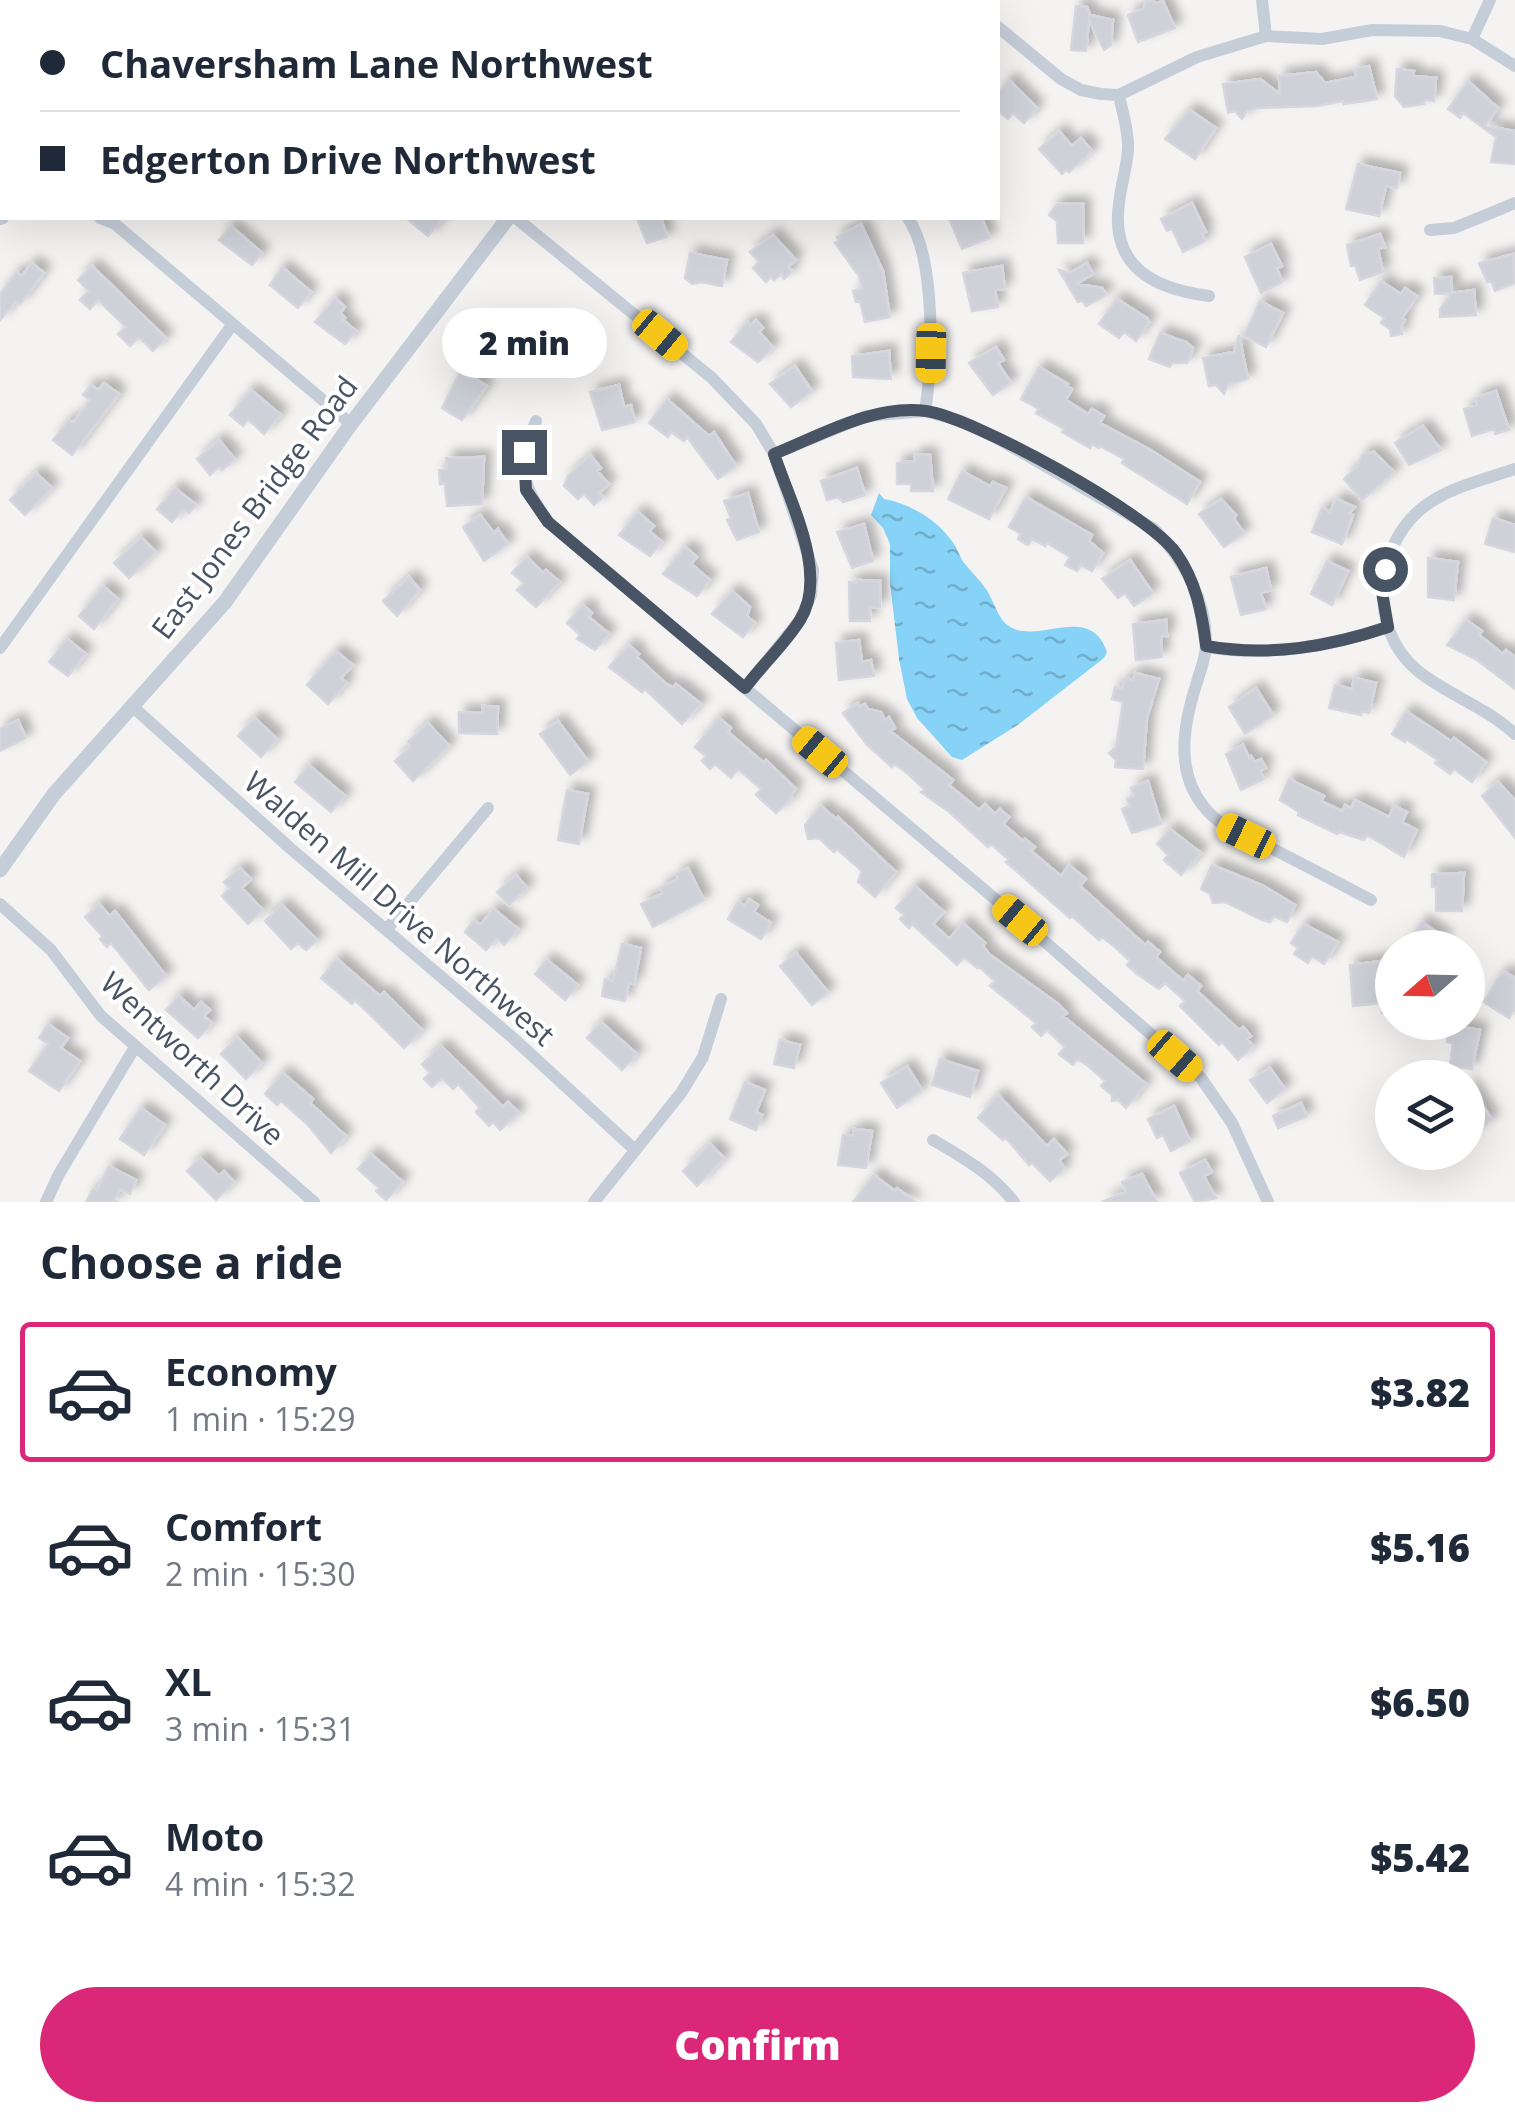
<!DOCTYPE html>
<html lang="en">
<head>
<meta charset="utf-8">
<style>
  body { margin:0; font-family:"Open Sans",sans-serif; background:#f2f2f3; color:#1f2937; height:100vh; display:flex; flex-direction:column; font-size:38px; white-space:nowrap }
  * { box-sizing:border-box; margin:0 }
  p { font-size:32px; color:#747a83 }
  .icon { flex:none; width:55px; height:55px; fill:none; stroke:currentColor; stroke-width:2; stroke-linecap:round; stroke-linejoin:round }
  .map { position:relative; height:1202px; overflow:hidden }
  .panel { display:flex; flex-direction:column; background:#fff; flex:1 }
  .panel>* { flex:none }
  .guide { position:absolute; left:0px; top:0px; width:1000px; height:220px; box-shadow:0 10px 40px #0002; display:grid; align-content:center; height:220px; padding:0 40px; background:#fff }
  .needle { width:65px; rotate:250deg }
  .buttons { position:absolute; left:1375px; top:930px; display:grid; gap:20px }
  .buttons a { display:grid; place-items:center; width:110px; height:110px; border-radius:50%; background:#fff; box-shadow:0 10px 40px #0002; font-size:50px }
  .end { position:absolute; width:45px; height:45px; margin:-22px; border:12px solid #485363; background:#fff; box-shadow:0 0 0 5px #fff }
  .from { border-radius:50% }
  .bubble { position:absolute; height:70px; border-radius:35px; background:#fff; box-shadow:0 10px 40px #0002; font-size:32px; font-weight:800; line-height:70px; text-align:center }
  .car { position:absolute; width:30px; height:60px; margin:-30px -15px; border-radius:12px; box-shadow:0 0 8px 2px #0007; background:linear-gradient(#f5c518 24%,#345 0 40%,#f5c518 0 76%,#345 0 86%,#f5c518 0) }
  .guide b { display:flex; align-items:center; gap:35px; height:95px; font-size:38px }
  .guide b+b { border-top:2px solid #e0e1e3 }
  .guide i { width:25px; height:25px; background:#1f2937 }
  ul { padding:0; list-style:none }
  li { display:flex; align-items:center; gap:30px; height:140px; margin:0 20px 15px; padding:0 20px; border:5px solid transparent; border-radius:10px }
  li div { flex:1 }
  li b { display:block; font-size:38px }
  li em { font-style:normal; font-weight:800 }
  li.selected { border-color:#db2777 }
  li>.icon { width:90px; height:90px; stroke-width:1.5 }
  h2 { padding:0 40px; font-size:45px; line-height:120px }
  .button { display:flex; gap:20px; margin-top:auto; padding:20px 40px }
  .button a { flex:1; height:115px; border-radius:60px; background:#db2777; color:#fff; font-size:40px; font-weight:800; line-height:115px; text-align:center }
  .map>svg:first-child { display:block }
  .water { fill:url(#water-ripples) }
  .building { fill:#ced1d8; stroke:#d6d7de; stroke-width:2.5; filter:url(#shadow) }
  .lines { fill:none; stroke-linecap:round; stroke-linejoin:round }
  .minor { stroke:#c5cdd8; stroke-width:12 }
  .tertiary { stroke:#c5cdd8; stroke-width:15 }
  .route { stroke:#485363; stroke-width:12 }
  .labels { text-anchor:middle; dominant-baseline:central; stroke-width:8; stroke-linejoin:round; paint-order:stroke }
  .street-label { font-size:30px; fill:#485363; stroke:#fff }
</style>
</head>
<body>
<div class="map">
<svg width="1515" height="1202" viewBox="0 0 1515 1202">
  <defs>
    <pattern id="water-ripples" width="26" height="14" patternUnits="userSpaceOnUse" patternTransform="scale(2.5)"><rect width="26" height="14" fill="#86d3f7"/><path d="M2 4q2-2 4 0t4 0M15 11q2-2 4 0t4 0" fill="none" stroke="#70aecc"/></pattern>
    <filter id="shadow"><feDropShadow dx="7" dy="-7" stdDeviation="5" flood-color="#0004"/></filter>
  </defs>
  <rect width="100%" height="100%" fill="#f5f3f2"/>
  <path class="water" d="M879,493L884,499C911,504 938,520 954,544C958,550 960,558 965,564C974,575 983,583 989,594C994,603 998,615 1004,622C1032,651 1089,599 1107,652L1104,658L1019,724L962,760L952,757L917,718L907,699L899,659L890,583V544L883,528L871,515Z"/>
  <path class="building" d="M1147,0L1157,3L1163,1L1175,28L1138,42L1128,15L1143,9Z
    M1076,6L1087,7L1090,15L1113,20L1111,45L1104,50L1089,20L1086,51L1071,50Z
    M1369,66L1377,99L1344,104L1343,101L1317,106L1257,108L1247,111L1242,119L1235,111L1228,113L1223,84L1260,79L1280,94L1279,76L1316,72L1325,83L1356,77L1355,69Z
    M1397,69L1414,71L1413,76L1436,78L1434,101L1425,100L1424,104L1404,107L1395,96Z
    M1009,80L1037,108L1024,123L1013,113L1008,119L998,111V93Z
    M1468,81L1498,108L1485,126L1515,131V164L1491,162L1496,137L1463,113L1460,118L1448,109Z
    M1190,110L1216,128L1195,159L1165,139Z
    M1059,131L1072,146L1081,138L1092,151L1069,172L1067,169L1062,174L1039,149Z
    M1358,164L1400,173L1397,188L1386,186L1379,216L1346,209Z
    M1192,203L1206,232L1202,234L1205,241L1183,252L1172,229L1167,231L1161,219Z
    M1057,204H1083V243H1058L1057,221L1049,215Z
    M406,218H443L428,236Z
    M640,218H661L667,237L647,243L638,221Z
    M949,218H982L990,238L962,249Z
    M861,224L883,271L890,317L865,322L860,301L856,302L853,291L862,289L859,276L835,243L839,241L837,237Z
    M231,226L262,253L252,265L219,240Z
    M1380,234L1385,247L1378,249L1383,272L1360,280L1355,265L1351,266L1347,245Z
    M773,235L796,260L788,267L792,271L784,279L781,274L774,280L771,277L766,282L753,268L759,262L750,252Z
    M1271,244L1282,266L1277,268L1282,282L1261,293L1245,257Z
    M690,253L727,260L722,286L701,282L692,284L685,278Z
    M1513,254L1515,283L1495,291L1491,281L1487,282L1479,263Z
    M32,263L44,273L20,304L16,301L0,320V294L17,272L22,276Z
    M1087,263L1093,274L1076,284L1102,288L1106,295L1086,306L1082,300L1078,302L1059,270L1070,273Z
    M92,266L166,338L153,351L139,337L130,346L118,334L126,327L98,300L90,309L80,300L89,291L78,280Z
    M1002,266L1005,289L995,290L998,307L972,311L963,273Z
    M282,267L311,292L298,308L270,285Z
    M1451,277L1452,293L1474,290L1476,315L1440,317V309L1452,293L1435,294L1434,278Z
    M1381,281L1401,294L1405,288L1417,296L1402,318L1405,320L1401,327L1402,334L1391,336L1390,329L1381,323L1384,318L1365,305Z
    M335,298L345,307L340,313L345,318L343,320L356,331L345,344L315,322Z
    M1117,299L1147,318L1149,322L1136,341L1124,332L1119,338L1099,324Z
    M1260,301L1283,313L1266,347L1244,336Z
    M756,320L763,328L759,332L773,347L758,362L731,342L747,322L750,326Z
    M548,332L582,348L570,369L539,354Z
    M1160,333L1186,342L1193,348L1187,363H1172L1170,367L1149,359Z
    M507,335L514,338L522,336L528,359L491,371L486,354L500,351L497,344L502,336Z
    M1239,335L1248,379L1228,385L1224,394L1216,385L1209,386L1203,358L1234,352Z
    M996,347L1004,360L998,363L1011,383L993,395L969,363Z
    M889,351L891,379L853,377L852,356Z
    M795,366L812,391L791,407L770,384Z
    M1039,367L1068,384L1066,386L1072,389L1066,400L1088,414L1092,409L1104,416L1100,423L1149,449L1200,482L1187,504L1122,463L1124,459L1100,446L1099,448L1092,444L1090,448L1062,432L1064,429L1036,413L1039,409L1021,399Z
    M461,370L487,386L462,420L442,408Z
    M104,383L119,394L72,455L53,440L69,420L73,423L90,400L83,395L91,385L98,390Z
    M619,385L624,407L631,405L635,422L602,430L590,392Z
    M251,390L281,415L264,434L248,419L243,426L230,415Z
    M1496,391L1509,430L1495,434L1494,429L1472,436L1464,409L1477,405L1475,398Z
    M667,399L709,436L714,432L736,466L718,479L687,437L684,441L671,432L668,437L649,423Z
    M1423,426L1441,450L1409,465L1395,443Z
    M219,440L235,459L222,470L219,467L210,475L197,459Z
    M1374,452L1394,472L1362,500L1344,479L1358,466L1362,455Z
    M590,455L601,468L597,471L609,484L599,493L603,497L594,505L584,494L578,499L564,486L568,476Z
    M915,455H930L933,491H911V484H897V463L915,461Z
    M484,457L482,504L447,506L445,484H440L439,470H447L446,458Z
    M857,468L865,495L843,502L838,497L827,500L821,481Z
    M962,471L990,486L993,482L1006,488L989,519L948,499Z
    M36,473L52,488L25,515L10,500Z
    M175,488L196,505L189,513L183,509L172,522L157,509Z
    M748,493L759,532L737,540L727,520L731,518L724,501Z
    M1026,497L1092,535L1089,541L1103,553L1092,571L1081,565L1077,571L1065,565L1070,557L1047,543L1045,546L1032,539L1028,545L1018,539L1021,534L1009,527Z
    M1221,499L1236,515L1234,519L1244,533L1224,547L1199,514Z
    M1336,499L1355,507L1349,513L1353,515L1342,544L1312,532L1322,508L1330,512Z
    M638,512L654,526L649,531L662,542L650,556L619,535Z
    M480,515L494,533L498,529L508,544L484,561L463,527Z
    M1493,518L1515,525V552L1485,544Z
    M864,524L873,561L852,568L837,532Z
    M141,537L156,552L129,578L114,563Z
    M685,547L697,557L691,564L710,580L697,596L663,574Z
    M527,557L543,573L546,570L560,582L536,607L517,590L524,583L512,573Z
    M1428,558L1458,562L1454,600L1428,597Z
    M1130,560L1153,593L1134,606L1125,593L1118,598L1102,579Z
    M1327,561L1348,571L1332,605L1311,594Z
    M1266,568L1271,590L1261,593L1266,609L1241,615L1231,577Z
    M409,577L420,590L397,616L383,601Z
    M856,580L880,581V607H870V621H850L849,582L856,583Z
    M103,586L118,599L94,629L79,616Z
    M732,591L750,607L747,616L755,623L743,637L712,614Z
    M583,605L592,613L589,617L609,634L595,650L577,639L580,635L567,623Z
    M1166,620L1167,636H1161L1162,657L1136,660L1133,624Z
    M1466,620L1482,631L1479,635L1503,654L1506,650L1515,657V689L1477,660L1447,645Z
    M67,639L86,654L68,676L49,662Z
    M859,640L862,662L871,660L874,676L839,680L836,643Z
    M629,645L639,654L637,657L665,683L673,687L676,684L701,704L682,724L645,689L642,692L609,667Z
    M336,651L353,665L341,678L347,683L328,704L307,685Z
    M1135,673L1159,679L1147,718L1143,769L1115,767L1116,760L1109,753L1116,747L1123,702L1112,699L1115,687L1122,689L1125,678L1133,680Z
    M1354,678L1376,683L1369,713L1362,711L1361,715L1329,708L1335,685L1352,689Z
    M1256,688L1273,715L1245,734L1229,707Z
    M858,703L860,707L865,704L868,709L881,712L885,720L889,717L895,728L890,731L953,780L949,785L979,810L985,804L995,814L1000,809L1009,817L1003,824L1023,841L1025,839L1035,847L1031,851L1061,876L1069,865L1086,879L1080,886L1145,945L1148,942L1160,952L1156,957L1183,981L1188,975L1201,986L1197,991L1239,1030L1243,1027L1251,1036L1247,1039L1253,1046L1238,1060L1222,1042L1219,1045L1180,1006L1185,1001L1165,983L1159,989L1137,974L1127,965L1130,961L1115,947L1102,937L1099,940L1072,916L1070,918L1006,862L1008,859L991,844L988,847L948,811L921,792L924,789L907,773L894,764L892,767L867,745L843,713Z
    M483,706L498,707L497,734L459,733V712L483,713Z
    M1406,711L1451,741L1454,738L1486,762L1472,782L1454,769L1450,774L1435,763L1438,760L1406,739L1405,742L1392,734Z
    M255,718L277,739L261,757L238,736Z
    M719,718L731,728L728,732L764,763L766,760L796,789L790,796L792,798L776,813L756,795L761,789L738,769L731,778L715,764L710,769L702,761L706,756L695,747Z
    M18,720L26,738L0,751V729Z
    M558,721L588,761L570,775L540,734Z
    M428,723L449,746L413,781L395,761L411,746L408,742Z
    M1243,745L1249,757L1251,756L1255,762L1261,759L1266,768L1260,771L1264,779L1241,790L1226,754Z
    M309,765L345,796L331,812L295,782Z
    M1289,779L1324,796L1321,801L1342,811L1345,805L1351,808L1355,800L1389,817L1394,806L1407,812L1402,822L1417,830L1404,857L1367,835L1364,840L1339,832L1337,834L1298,815L1299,812L1280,800Z
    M1148,781L1161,824L1132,833L1122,809L1130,806L1127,799L1134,796L1131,788Z
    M1498,782L1515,800V838L1482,796Z
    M567,790L588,794L579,844L558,840Z
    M821,806L836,819L838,817L896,872L875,897L858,882L862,871L837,849L834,852L819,838L808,839L805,825Z
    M1170,829L1201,853L1181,875L1164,860L1168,855L1157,844Z
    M1212,865L1262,885L1295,905L1287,922L1274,916L1270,922L1262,920L1225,902L1213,903L1210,894L1201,889Z
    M240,868L251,879L242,888L263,910L248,924L222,896L230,888L224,882Z
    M688,868L704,900L653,927L641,904L663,893L660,888L678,879L676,874Z
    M1464,873L1462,911H1436V887H1432V874Z
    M516,875L527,888L509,905L497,892Z
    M915,886L944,912L933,924L949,939L963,923L985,943L983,946L989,954L1058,1004L1067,1013L1063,1016L1146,1084L1126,1108L1118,1100L1112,1101V1095L1101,1086L1105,1081L1087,1065L1077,1059L1073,1065L1059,1054L1065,1047L1047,1030L1041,1036L1032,1027L1036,1023L990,986L995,981L978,966L977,968L964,957L957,965L912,924L909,928L900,919L904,915L896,908Z
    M749,899L758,905L754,912L771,923L761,939L728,919L738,902L745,906Z
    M99,904L110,916L115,911L166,976L149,990L111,943L107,947L100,939L103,937L85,917Z
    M282,905L317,940L306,950L298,943L291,949L265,921Z
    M494,909L518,929L504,945L497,938L486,950L465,932L474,920L480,925Z
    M1422,922L1445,938L1438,948H1405Z
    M1304,924L1338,942L1324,964L1312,956L1308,963L1294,954L1298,948L1291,943Z
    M622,944L641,948L634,984L629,983L625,1001L602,996L605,979L613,981Z
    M796,953L828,992L812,1005L780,966Z
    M337,959L380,996L384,992L422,1030L404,1048L355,1000L352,1004L321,978Z
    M547,960L578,985L565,1000L535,974Z
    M1390,960L1392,1012L1382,1013L1381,1003L1353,1006L1350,965Z
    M1505,972L1515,978V1009L1509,1018L1484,1002L1497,979Z
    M179,996L194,1010L201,1002L210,1010L204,1016L212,1023L198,1038L166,1010Z
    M601,1022L637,1054L622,1070L587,1038Z
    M48,1024L68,1038L61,1048L80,1061L59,1091L29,1071L48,1044L39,1038Z
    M1449,1025L1480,1030L1472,1069L1450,1066L1453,1043L1447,1042Z
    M237,1037L262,1063L246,1079L221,1054Z
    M780,1040L800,1045L794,1068L774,1064Z
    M441,1046L503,1107L508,1102L519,1113L500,1130L493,1122L489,1126L476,1112L480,1108L458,1084L453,1089L442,1078L432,1087L424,1079L430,1073L422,1064Z
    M940,1059L978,1071L970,1097L932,1085Z
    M907,1066L922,1090L897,1108L881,1083Z
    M1270,1068L1285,1089L1267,1103L1250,1080Z
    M283,1073L313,1099L310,1103L346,1136L331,1153L307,1124L281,1101L277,1105L265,1094Z
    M745,1082L765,1090L756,1112L762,1115L756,1130L730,1119Z
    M1468,1082L1492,1120L1468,1136Z
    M998,1095L1047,1146L1054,1139L1067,1154L1059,1161L1065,1168L1050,1181L1032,1163L1029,1165L1005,1137L1003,1140L978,1118Z
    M1301,1103L1307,1116L1278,1128L1273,1116Z
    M1174,1106L1190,1141L1171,1151L1163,1135L1157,1138L1148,1119Z
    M141,1108L165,1125L144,1155L120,1139Z
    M854,1129L872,1131L866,1168L838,1165L843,1135L853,1136Z
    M710,1144L724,1158L697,1186L683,1171Z
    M371,1154L403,1182L386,1200L376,1191L379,1188L358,1169Z
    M200,1158L219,1176L224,1171L234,1182L216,1200L187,1171Z
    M1205,1160L1212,1172L1204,1176L1216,1198L1195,1202L1180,1173Z
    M109,1166L136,1180L130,1194L120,1189L114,1200L119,1202H86L93,1189L97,1191Z
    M1142,1174L1157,1202H1102L1126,1192L1122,1182Z
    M874,1175L895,1191L897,1188L915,1202H853Z"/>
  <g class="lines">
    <path class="minor" d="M259,0L262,2
      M670,0L673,2
      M968,0L971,2
      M1262,0L1266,36
      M274,2L276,0
      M998,27L1061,79L1081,90L1101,94L1119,95L1197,57L1266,36L1322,39L1372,30L1440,31L1472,39L1515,66
      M1472,39L1490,0
      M1119,95C1122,112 1129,130 1128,149C1127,167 1121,185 1119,203C1110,267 1154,289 1209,296
      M100,218L115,224L351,424
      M516,218L712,378L756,424L774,454L813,570L811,595L800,620L745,688
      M908,218C936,259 933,363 925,411
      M0,219L3,218
      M1430,230L1454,228L1515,203
      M536,421C518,468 520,481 548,522L1020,920L1201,1078L1232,1123L1268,1202
      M774,454L866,416L925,411L961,421L995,437L1154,529C1184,560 1207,600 1206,645C1206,657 1200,671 1197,682C1184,722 1174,770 1204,807C1219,827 1247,836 1269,847C1303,864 1337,882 1371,900
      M1515,469C1486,479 1454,486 1429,503C1375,539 1365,628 1418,671C1448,695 1486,707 1515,734
      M1207,647C1269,657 1329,647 1387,627
      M0,648L232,325
      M133,707L290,848L513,1038L634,1149
      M0,904L51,950L101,1016L314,1202
      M387,929L488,808
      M933,1140C964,1158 992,1174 1014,1202
      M46,1202L59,1174L135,1047
      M594,1202L681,1093L703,1057L721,999"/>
    <path class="tertiary" d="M706,2L708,0
      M0,870L54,794L225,602L351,424L508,218"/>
  </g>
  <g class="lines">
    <path class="route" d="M524,452L526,490L548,522L745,688C762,665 785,644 800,620C829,574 790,502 774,454C821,435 874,404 926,411C975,418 1149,514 1176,553C1196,581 1202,613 1206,646C1269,657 1328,647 1388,627L1382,592L1385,569"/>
  </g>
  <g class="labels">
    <g class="street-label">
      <text transform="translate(254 507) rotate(-53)">East Jones Bridge Road</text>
      <text transform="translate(400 908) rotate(41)">Walden Mill Drive Northwest</text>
      <text transform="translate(193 1058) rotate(43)">Wentworth Drive</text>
    </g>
  </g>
</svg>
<div class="buttons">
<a><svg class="needle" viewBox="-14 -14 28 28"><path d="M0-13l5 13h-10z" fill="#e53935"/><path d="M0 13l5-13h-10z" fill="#747a83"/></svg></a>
<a><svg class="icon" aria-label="layers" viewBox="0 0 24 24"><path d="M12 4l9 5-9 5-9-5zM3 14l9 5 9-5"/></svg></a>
</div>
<i class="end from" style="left:1385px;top:569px"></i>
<i class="end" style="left:524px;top:452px"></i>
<div class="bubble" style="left:442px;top:308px;width:165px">2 min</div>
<i class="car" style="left:660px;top:335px;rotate:130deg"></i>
<i class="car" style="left:931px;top:353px;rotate:181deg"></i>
<i class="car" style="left:820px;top:752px;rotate:310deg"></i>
<i class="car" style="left:1246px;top:836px;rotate:296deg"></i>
<i class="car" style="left:1020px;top:920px;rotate:310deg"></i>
<i class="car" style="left:1175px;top:1056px;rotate:131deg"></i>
<div class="guide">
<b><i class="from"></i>Chaversham Lane Northwest</b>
<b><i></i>Edgerton Drive Northwest</b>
</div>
</div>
<section class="panel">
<h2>Choose a ride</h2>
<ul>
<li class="selected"><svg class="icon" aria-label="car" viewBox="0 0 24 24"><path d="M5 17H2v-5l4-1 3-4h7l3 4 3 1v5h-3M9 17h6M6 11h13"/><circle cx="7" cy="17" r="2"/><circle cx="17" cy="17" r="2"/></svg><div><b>Economy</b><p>1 min · 15:29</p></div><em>$3.82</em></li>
<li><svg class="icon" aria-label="car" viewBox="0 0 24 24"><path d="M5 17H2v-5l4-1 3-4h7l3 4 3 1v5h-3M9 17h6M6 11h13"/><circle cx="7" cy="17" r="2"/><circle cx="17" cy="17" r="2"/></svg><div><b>Comfort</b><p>2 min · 15:30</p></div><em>$5.16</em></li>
<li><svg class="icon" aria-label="car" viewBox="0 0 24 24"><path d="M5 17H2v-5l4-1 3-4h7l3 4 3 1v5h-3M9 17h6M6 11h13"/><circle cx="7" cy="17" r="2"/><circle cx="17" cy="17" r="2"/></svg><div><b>XL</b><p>3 min · 15:31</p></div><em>$6.50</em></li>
<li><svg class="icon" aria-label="car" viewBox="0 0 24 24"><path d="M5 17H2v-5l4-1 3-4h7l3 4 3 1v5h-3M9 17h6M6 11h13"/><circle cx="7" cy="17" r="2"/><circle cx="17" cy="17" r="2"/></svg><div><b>Moto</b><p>4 min · 15:32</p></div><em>$5.42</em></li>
</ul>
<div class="button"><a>Confirm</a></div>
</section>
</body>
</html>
